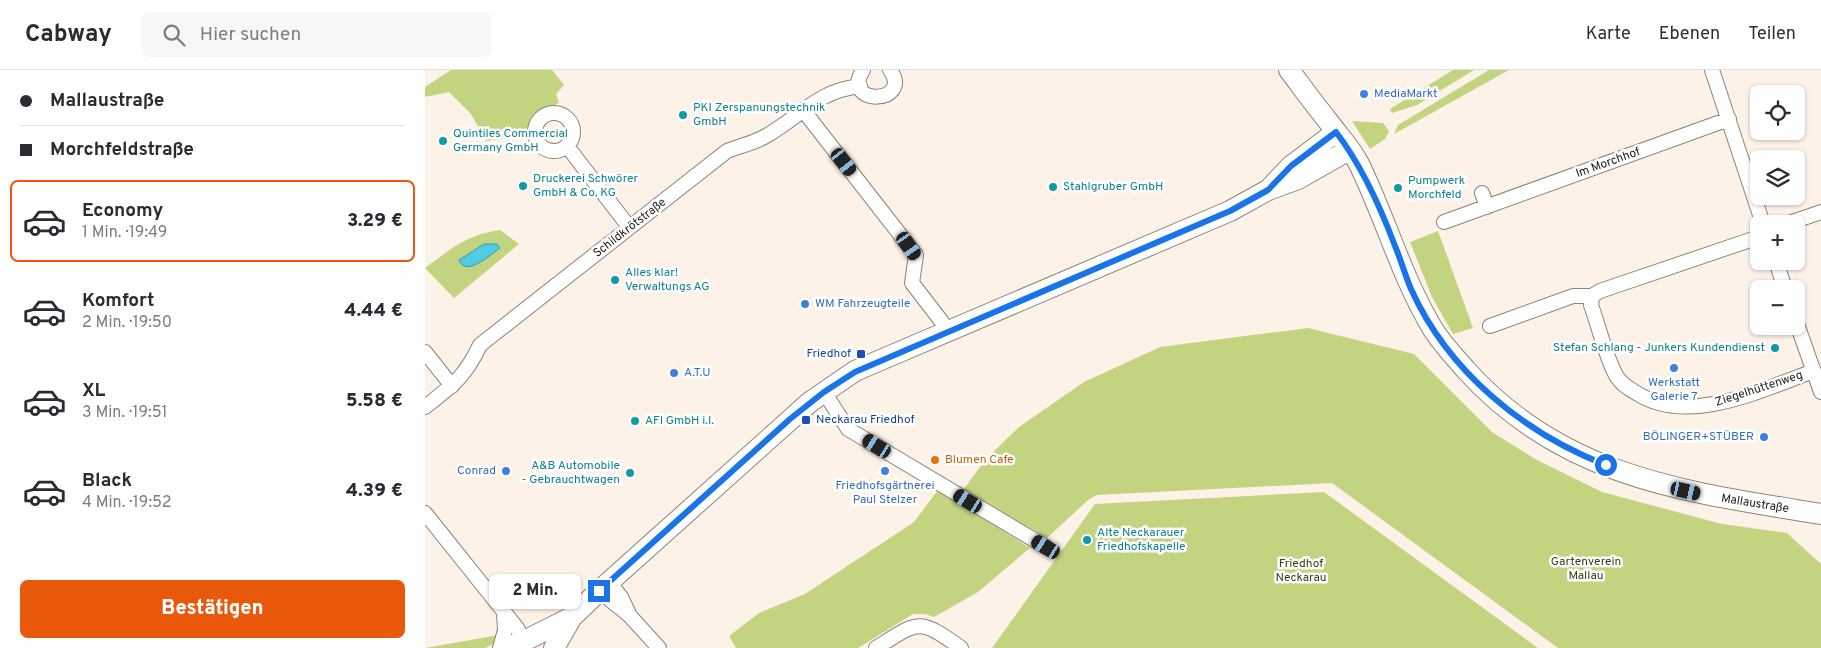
<!DOCTYPE html>
<html lang="de">
<head>
<meta charset="utf-8">
<style>
  body { margin:0; font-family:Overpass,sans-serif; background:#f7f7f7; color:#2b2b33; height:100vh; display:flex; flex-direction:column; font-size:19px; white-space:nowrap }
  * { box-sizing:border-box; margin:0 }
  p { font-size:16px; color:#7c7c81 }
  .icon { flex:none; width:28px; height:28px; fill:none; stroke:currentColor; stroke-width:2; stroke-linecap:round; stroke-linejoin:round }
  .map { position:relative; flex:1; overflow:hidden }
  .side { display:flex; flex-direction:column; background:#fff; width:425px }
  .side>* { flex:none }
  .banner { display:grid; align-content:center; height:110px; padding:0 20px; background:#fff }
  .tools { position:absolute; left:1325px; top:15px; display:grid; gap:10px }
  .tools a { display:grid; place-items:center; width:55px; height:55px; border-radius:8px; background:#fff; box-shadow:0 1px 4px #0004; font-size:25px }
  .end { position:absolute; width:22px; height:22px; margin:-11px; border:6px solid #1a73e8; background:#fff; box-shadow:0 0 0 2px #fff }
  .from { border-radius:50% }
  .bubble { position:absolute; height:35px; border-radius:8px; background:#fff; box-shadow:0 1px 4px #0004; font-size:16px; font-weight:800; line-height:35px; text-align:center }
  .car { position:absolute; width:15px; height:30px; margin:-15px -8px; border-radius:6px; box-shadow:0 0 4px 1px #0007; background:linear-gradient(#222 24%,#8ab4d8 0 40%,#222 0 76%,#8ab4d8 0 86%,#222 0) }
  .banner b { display:flex; align-items:center; gap:18px; height:48px; font-size:19px }
  .banner b+b { border-top:1px solid #e1e1e2 }
  .banner i { width:12px; height:12px; background:#2b2b33 }
  ul { padding:0; list-style:none }
  li { display:flex; align-items:center; gap:15px; height:82px; margin:0 10px 8px; padding:0 10px; border:2px solid transparent; border-radius:8px }
  li div { flex:1 }
  li b { display:block; font-size:19px }
  li em { font-style:normal; font-weight:800 }
  li.current { border-color:#ea580c }
  li>.icon { width:45px; height:45px; stroke-width:1.5 }
  .action { display:flex; gap:10px; margin-top:auto; padding:10px 20px }
  .action a { flex:1; height:58px; border-radius:8px; background:#ea580c; color:#fff; font-size:20px; font-weight:800; line-height:58px; text-align:center }
  header { display:flex; align-items:center; gap:30px; box-sizing:border-box; height:70px; padding:0 25px; background:#fff; border-bottom:1px solid #e1e1e2 }
  header strong { font-size:24px }
  nav { display:flex; gap:28px; margin-inline-start:auto; font-size:18px }
  .search { width:350px; height:45px; background:#f7f7f7; display:flex; align-items:center; gap:12px; box-sizing:border-box; padding:0 18px; border-radius:8px; color:#7c7c81; font-size:19px }
  main { display:flex; flex:1; min-height:0 }
  .map>svg:first-child { display:block }
  .green { fill:#c3d481 }
  .water { fill:#4ecce3; stroke:#4097a6 }
  .lines { fill:none; stroke-linecap:round; stroke-linejoin:round }
  .street-casing { stroke:#8e8276; stroke-width:16 }
  .secondary-casing { stroke:#8e8276; stroke-width:22 }
  .street { stroke:#fff; stroke-width:14 }
  .secondary { stroke:#fff; stroke-width:20 }
  .route { stroke:#1a73e8; stroke-width:6 }
  .shop-dot { fill:#3f7fe0; stroke:#fff; stroke-width:2 }
  .culture-dot { fill:#0f9aa8; stroke:#fff; stroke-width:2 }
  .transit-dot { fill:#1a4fb4; stroke:#fff; stroke-width:2 }
  .food-dot { fill:#e8710a; stroke:#fff; stroke-width:2 }
  .labels { text-anchor:middle; dominant-baseline:central; stroke-width:5; stroke-linejoin:round; paint-order:stroke }
  .shop-label { font-size:12px; fill:#366cbe; stroke:#fff; text-anchor:start }
  .culture-label { font-size:12px; fill:#0d838f; stroke:#fff; text-anchor:start }
  .street-label { font-size:12px; fill:#201b16; stroke:#fff }
  .transit-label { font-size:12px; fill:#164399; stroke:#fff; text-anchor:end }
  .food-label { font-size:12px; fill:#c56008; stroke:#fff; text-anchor:start }
  .park-label { font-size:12px; fill:#383f1a; stroke:#fff }
</style>
</head>
<body>
<header>
<strong>Cabway</strong>
<div class="search"><svg class="icon" aria-label="search" viewBox="0 0 24 24"><circle cx="10" cy="10" r="6"/><path d="M15 15l6 6"/></svg>Hier suchen</div>
<nav><a>Karte</a><a>Ebenen</a><a>Teilen</a></nav>
</header>
<main>
<section class="side">
<div class="banner">
<b><i class="from"></i>Mallaustraße</b>
<b><i></i>Morchfeldstraße</b>
</div>
<ul>
<li class="current"><svg class="icon" aria-label="car" viewBox="0 0 24 24"><path d="M5 17H2v-5l4-1 3-4h7l3 4 3 1v5h-3M9 17h6M6 11h13"/><circle cx="7" cy="17" r="2"/><circle cx="17" cy="17" r="2"/></svg><div><b>Economy</b><p>1 Min. · 19:49</p></div><em>3.29 €</em></li>
<li><svg class="icon" aria-label="car" viewBox="0 0 24 24"><path d="M5 17H2v-5l4-1 3-4h7l3 4 3 1v5h-3M9 17h6M6 11h13"/><circle cx="7" cy="17" r="2"/><circle cx="17" cy="17" r="2"/></svg><div><b>Komfort</b><p>2 Min. · 19:50</p></div><em>4.44 €</em></li>
<li><svg class="icon" aria-label="car" viewBox="0 0 24 24"><path d="M5 17H2v-5l4-1 3-4h7l3 4 3 1v5h-3M9 17h6M6 11h13"/><circle cx="7" cy="17" r="2"/><circle cx="17" cy="17" r="2"/></svg><div><b>XL</b><p>3 Min. · 19:51</p></div><em>5.58 €</em></li>
<li><svg class="icon" aria-label="car" viewBox="0 0 24 24"><path d="M5 17H2v-5l4-1 3-4h7l3 4 3 1v5h-3M9 17h6M6 11h13"/><circle cx="7" cy="17" r="2"/><circle cx="17" cy="17" r="2"/></svg><div><b>Black</b><p>4 Min. · 19:52</p></div><em>4.39 €</em></li>
</ul>
<div class="action"><a>Bestätigen</a></div>
</section>
<div class="map">
<svg width="1396" height="578" viewBox="0 0 1396 578">
  <rect width="100%" height="100%" fill="#fdf2e8"/>
  <path class="green" d="M26,0H127L139,15L131,24L134,32C119,47 111,34 104,63L61,71L46,44L24,22L0,27V17Z
    M1028,0H1049L992,35L967,43L965,39Z
    M1064,0H1084L969,64L973,55Z
    M927,51L958,53L964,61L960,69L945,79Z
    M75,160L94,174L29,228L0,198C27,178 41,165 75,160Z
    M1013,161L1048,258L1028,264L1007,227L985,172Z
    M883,258L989,284L1067,362L1112,390L1177,422L1297,454L1362,463L1396,494V578H1133L907,413L672,425L663,430L622,468L539,419L560,390L594,357L659,312L735,277Z
    M513,420L605,478L553,522L509,547L500,544H488L433,578H311L304,566L334,543L380,524L489,452Z
    M899,422L1113,578H567L670,434Z
    M74,565L68,574L60,578H0Z"/>
  <path class="water" d="M59,174H72L75,178C66,184 41,208 34,190Z"/>
  <g class="lines">
    <g class="street-casing">
      <path id="street" d="M438,0C415,37 489,34 465,0
        M1287,0L1338,154
        M378,40L491,185L487,213L517,252L521,262
        M110 62a19 19 0 1 1 38 0a19 19 0 1 1-38 0Z
        M142,76L204,157
        M1057,123L1062,137
        M1019,152L1304,49
        M1361,154L1396,142
        M1351,191L1360,219
        M1167,226L1166,235C1173,254 1182,291 1192,307C1197,315 1205,319 1213,324C1265,356 1338,319 1389,301
        M1371,251L1396,322
        M1065,256L1148,226H1167L1175,221L1334,167
        M0,282L27,316
        M399,322L423,359L621,477
        M0,337C28,315 40,307 55,275L302,81C315,76 329,73 341,66C376,46 392,21 435,16
        M0,443L92,558L99,571
        M184,512L196,527L204,544
        M174,521L204,545L234,578
        M75,578L80,560L79,542
        M451,578C494,551 493,547 536,578"/>
    </g>
    <g class="secondary-casing">
      <path id="secondary" d="M864,0C877,17 889,34 903,51C913,65 926,78 934,94C960,147 976,205 1006,256C1015,272 1029,286 1041,300C1138,408 1262,422 1396,444
        M846,117L866,96L911,62
        M79,578L99,571L147,547
        M129,578L147,547L174,521L385,332L430,301L458,289L805,141L843,120L873,109L924,80"/>
    </g>
    <use href="#street" class="street"/>
    <use href="#secondary" class="secondary"/>
  </g>
  <g class="lines">
    <path class="route" d="M174,521L365,349L399,322L430,302L805,141L843,120L866,96L911,62C937,96 955,136 970,176C976,190 980,205 986,219C1023,301 1098,363 1181,395"/>
  </g>
  <g class="shop-dot">
    <circle cx="939" cy="24" r="5"/>
    <circle cx="380" cy="234" r="5"/>
    <circle cx="1249" cy="298" r="5"/>
    <circle cx="249" cy="303" r="5"/>
    <circle cx="1339" cy="367" r="5"/>
    <circle cx="81" cy="401" r="5"/>
    <circle cx="460" cy="401" r="5"/>
  </g>
  <g class="culture-dot">
    <circle cx="258" cy="45" r="5"/>
    <circle cx="18" cy="71" r="5"/>
    <circle cx="98" cy="116" r="5"/>
    <circle cx="628" cy="117" r="5"/>
    <circle cx="973" cy="118" r="5"/>
    <circle cx="190" cy="210" r="5"/>
    <circle cx="1350" cy="278" r="5"/>
    <circle cx="210" cy="351" r="5"/>
    <circle cx="205" cy="403" r="5"/>
    <circle cx="662" cy="470" r="5"/>
  </g>
  <g class="transit-dot">
    <rect x="431" y="279" width="10" height="10" rx="2.5"/>
    <rect x="376" y="345" width="10" height="10" rx="2.5"/>
  </g>
  <circle class="food-dot" cx="510" cy="390" r="5"/>
  <g class="labels">
    <g class="shop-label">
      <text x="949" y="24">MediaMarkt</text>
      <text x="390" y="234">WM Fahrzeugteile</text>
      <text x="259" y="303">A.T.U</text>
      <text x="1249" y="313" text-anchor="middle">Werkstatt<tspan x="1249" dy="14">Galerie 7</tspan></text>
      <text x="1329" y="367" text-anchor="end">BÖLINGER+STÜBER</text>
      <text x="71" y="401" text-anchor="end">Conrad</text>
      <text x="460" y="416" text-anchor="middle">Friedhofsgärtnerei<tspan x="460" dy="14">Paul Stelzer</tspan></text>
    </g>
    <g class="culture-label">
      <text x="268" y="38">PKI Zerspanungstechnik<tspan x="268" dy="14">GmbH</tspan></text>
      <text x="28" y="64">Quintiles Commercial<tspan x="28" dy="14">Germany GmbH</tspan></text>
      <text x="108" y="109">Druckerei Schwörer<tspan x="108" dy="14">GmbH &amp; Co. KG</tspan></text>
      <text x="983" y="111">Pumpwerk<tspan x="983" dy="14">Morchfeld</tspan></text>
      <text x="638" y="117">Stahlgruber GmbH</text>
      <text x="200" y="203">Alles klar!<tspan x="200" dy="14">Verwaltungs AG</tspan></text>
      <text x="1340" y="278" text-anchor="end">Stefan Schlang - Junkers Kundendienst</text>
      <text x="220" y="351">AFI GmbH i.I.</text>
      <text x="195" y="396" text-anchor="end">A&amp;B Automobile<tspan x="195" dy="14">- Gebrauchtwagen</tspan></text>
      <text x="672" y="463">Alte Neckarauer<tspan x="672" dy="14">Friedhofskapelle</tspan></text>
    </g>
    <g class="street-label">
      <text transform="translate(1183 93) rotate(-20)">Im Morchhof</text>
      <text transform="translate(205 158) rotate(-38)">Schildkrötstraße</text>
      <text transform="translate(1334 319) rotate(-18)">Ziegelhüttenweg</text>
      <text transform="translate(1330 434) rotate(9)">Mallaustraße</text>
    </g>
    <g class="transit-label">
      <text x="426" y="284">Friedhof</text>
      <text x="391" y="350" text-anchor="start">Neckarau Friedhof</text>
    </g>
    <g class="food-label">
      <text x="520" y="390">Blumen Cafe</text>
    </g>
    <g class="park-label">
      <text x="1161" y="492">Gartenverein<tspan x="1161" dy="14">Mallau</tspan></text>
      <text x="876" y="494">Friedhof<tspan x="876" dy="14">Neckarau</tspan></text>
    </g>
  </g>
</svg>
<div class="tools">
<a><svg class="icon" aria-label="locate" viewBox="0 0 24 24"><circle cx="12" cy="12" r="6"/><path d="M12 2v4M12 18v4M2 12h4M18 12h4"/></svg></a>
<a><svg class="icon" aria-label="layers" viewBox="0 0 24 24"><path d="M12 4l9 5-9 5-9-5zM3 14l9 5 9-5"/></svg></a>
<a>+</a>
<a>−</a>
</div>
<i class="end from" style="left:1181px;top:395px"></i>
<i class="end" style="left:174px;top:521px"></i>
<div class="bubble" style="left:64px;top:504px;width:92px">2 Min.</div>
<i class="car" style="left:419px;top:92px;rotate:142deg"></i>
<i class="car" style="left:484px;top:176px;rotate:145deg"></i>
<i class="car" style="left:452px;top:376px;rotate:302deg"></i>
<i class="car" style="left:1261px;top:421px;rotate:103deg"></i>
<i class="car" style="left:543px;top:431px;rotate:301deg"></i>
<i class="car" style="left:621px;top:477px;rotate:301deg"></i>
</div>
</main>
</body>
</html>
